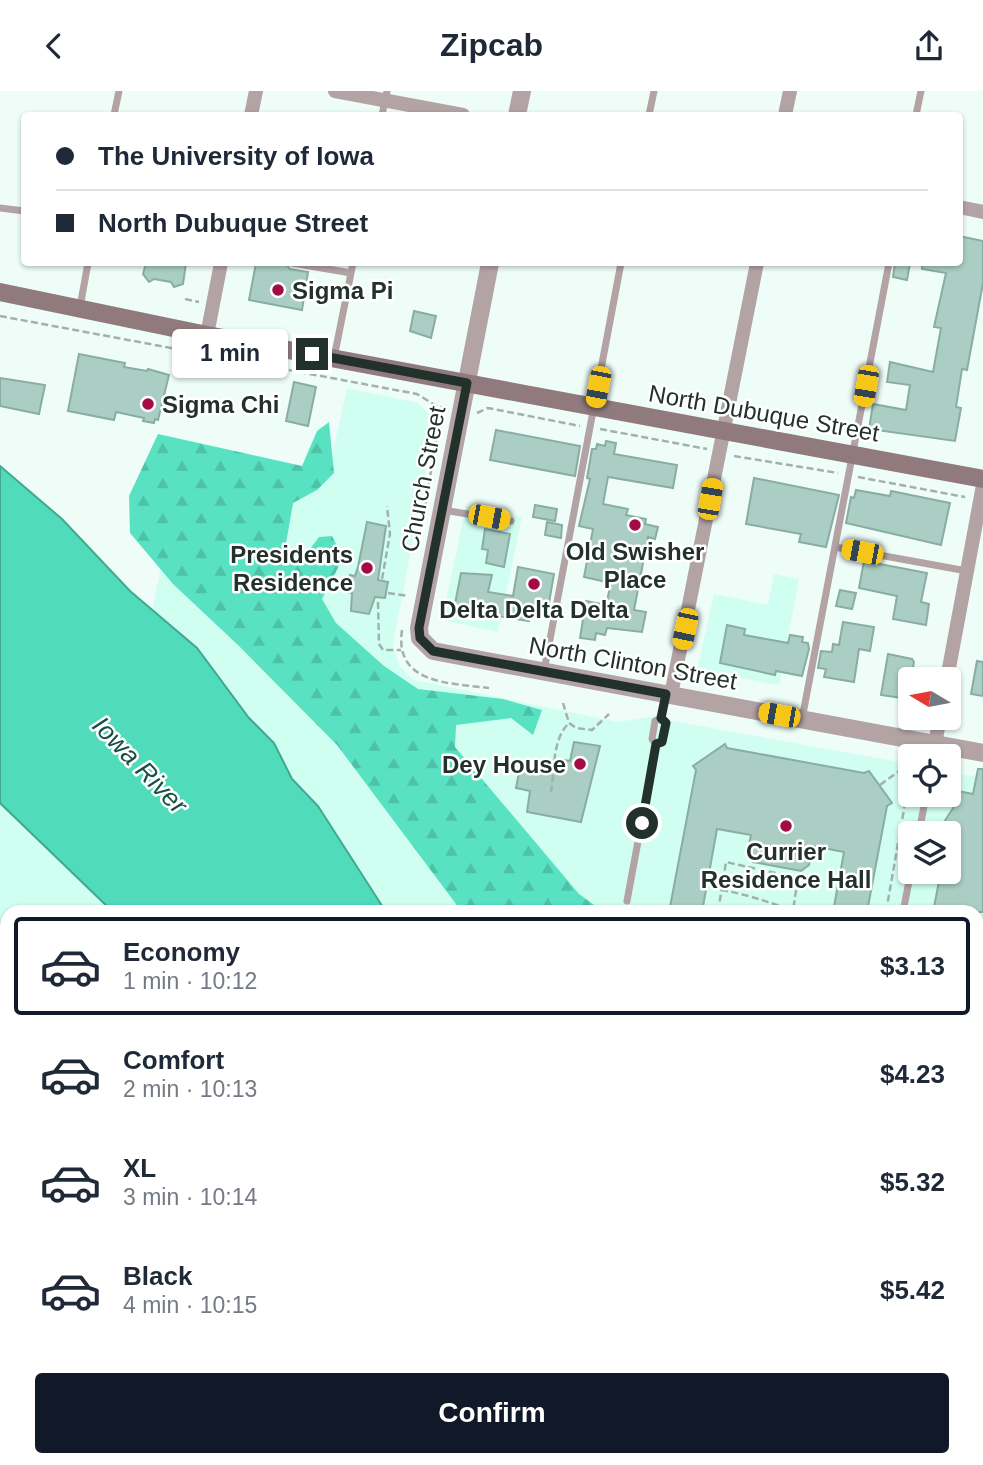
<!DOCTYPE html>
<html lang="en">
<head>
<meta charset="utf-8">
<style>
  body { margin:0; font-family:Helvetica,sans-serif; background:#f6f6f7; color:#1f2937; height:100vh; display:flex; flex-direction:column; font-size:26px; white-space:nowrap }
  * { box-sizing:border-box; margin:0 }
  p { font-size:23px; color:#747a83 }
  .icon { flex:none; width:38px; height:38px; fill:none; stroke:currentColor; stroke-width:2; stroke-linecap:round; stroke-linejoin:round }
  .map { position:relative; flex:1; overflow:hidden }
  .panel { position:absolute; left:0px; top:814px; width:984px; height:562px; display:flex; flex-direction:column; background:#fff; border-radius:21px 21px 0 0; box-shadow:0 2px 5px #0004 }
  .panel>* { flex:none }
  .banner { position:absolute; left:21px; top:21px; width:942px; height:154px; border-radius:7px; box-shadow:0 2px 5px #0004; display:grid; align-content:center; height:154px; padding:0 35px; background:#fff }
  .needle { width:46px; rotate:280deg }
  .controls { position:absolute; left:898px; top:576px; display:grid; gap:14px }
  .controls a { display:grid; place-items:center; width:63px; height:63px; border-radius:7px; background:#fff; box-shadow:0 2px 5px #0004; font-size:35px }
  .end { position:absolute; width:32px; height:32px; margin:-16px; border:9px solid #23312d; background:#fff; box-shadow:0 0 0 4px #fff }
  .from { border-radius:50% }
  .bubble { position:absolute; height:49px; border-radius:7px; background:#fff; box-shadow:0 2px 5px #0004; font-size:23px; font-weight:700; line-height:49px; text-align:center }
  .car { position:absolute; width:21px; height:42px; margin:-21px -10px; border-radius:9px; box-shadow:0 0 5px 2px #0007; background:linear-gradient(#f5c518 24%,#345 0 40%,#f5c518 0 76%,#345 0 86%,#f5c518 0) }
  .banner b { display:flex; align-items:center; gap:24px; height:66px; font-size:26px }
  .banner b+b { border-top:2px solid #e0e1e3 }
  .banner i { width:18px; height:18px; background:#1f2937 }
  ul { padding:12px 0 0; list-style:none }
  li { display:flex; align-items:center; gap:21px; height:98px; margin:0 14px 10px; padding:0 21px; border:4px solid transparent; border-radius:7px }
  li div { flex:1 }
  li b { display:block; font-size:26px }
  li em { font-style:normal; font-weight:700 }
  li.selected { border-color:#111827 }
  li>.icon { width:63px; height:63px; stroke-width:1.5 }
  .cta { display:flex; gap:14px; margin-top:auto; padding:14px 35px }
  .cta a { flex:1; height:80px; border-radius:7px; background:#111827; color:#fff; font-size:28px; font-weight:700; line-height:80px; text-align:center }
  header { display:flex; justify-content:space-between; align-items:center; height:91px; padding:0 35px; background:#fff; font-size:32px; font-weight:700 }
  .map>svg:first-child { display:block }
  .built { fill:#d0fef0; fill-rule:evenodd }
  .grass { fill:url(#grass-tufts) }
  .forest { fill:url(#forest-firs) }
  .water { fill:#50dbbb; stroke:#42a890; stroke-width:2 }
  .building { fill:#aacec3; stroke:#8aada2; stroke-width:2 }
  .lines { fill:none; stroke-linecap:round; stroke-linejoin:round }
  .path { stroke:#a3b1ad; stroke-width:2.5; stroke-dasharray:7 3.5; stroke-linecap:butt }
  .service { stroke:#b3a3a5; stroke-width:7 }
  .pedestrian { stroke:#b3a3a5; stroke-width:10 }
  .minor { stroke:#b3a3a5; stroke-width:14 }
  .tertiary { stroke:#b3a3a5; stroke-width:18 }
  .secondary { stroke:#907a7d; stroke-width:18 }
  .route { stroke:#23312d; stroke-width:9 }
  .poi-dot { fill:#a40b44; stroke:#fff; stroke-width:2.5 }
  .labels { text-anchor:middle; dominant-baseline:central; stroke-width:5; stroke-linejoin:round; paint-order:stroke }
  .poi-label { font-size:24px; font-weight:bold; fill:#23312d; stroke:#fff }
  .street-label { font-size:24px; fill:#23312d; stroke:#fff }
  .water-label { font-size:26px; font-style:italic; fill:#165043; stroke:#fff }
</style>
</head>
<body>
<header><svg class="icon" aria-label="back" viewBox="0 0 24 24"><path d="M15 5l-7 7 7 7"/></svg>Zipcab<svg class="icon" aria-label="share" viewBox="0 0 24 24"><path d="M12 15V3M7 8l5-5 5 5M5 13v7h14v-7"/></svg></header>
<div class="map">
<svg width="983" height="1374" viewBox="0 0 983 1374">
  <defs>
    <pattern id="grass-tufts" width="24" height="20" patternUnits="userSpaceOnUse" patternTransform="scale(1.75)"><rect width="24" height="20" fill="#a6eed9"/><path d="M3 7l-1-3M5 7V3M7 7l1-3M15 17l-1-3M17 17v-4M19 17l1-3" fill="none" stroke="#8fcdbb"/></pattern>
    <pattern id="forest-firs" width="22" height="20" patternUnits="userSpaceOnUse" patternTransform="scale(1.75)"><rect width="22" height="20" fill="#59e2c2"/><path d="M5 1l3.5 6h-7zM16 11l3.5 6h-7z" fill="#4dc2a7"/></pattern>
  </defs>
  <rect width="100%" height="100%" fill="#effdf9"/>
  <path class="built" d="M347,297L418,312L430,324L433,342L393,554L400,576L414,589L618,631L650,626L910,673V704H948L949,681L983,687V1195L976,1194V821H386L318,715L292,688L274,652L249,627L197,557L152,520L185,359L327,387ZM910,742H948V780H910Z
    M466,415L522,426L498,541L445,530L443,524Z
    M774,483L799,488L779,594L697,579L714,503L768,514Z
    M0,712L113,821H7V1368H686L694,1374H0Z
    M976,1241L983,1242V1352L977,1348Z"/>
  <path class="grass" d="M7,986V1141L0,1136V1009Z"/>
  <path class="forest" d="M329,331L334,382L317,399L293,412L283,470H301L319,446L332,445L343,467L322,508L336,532L384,575L418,598L503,608L542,619L533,644L511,627L456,634L455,656L579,803L604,821H462L337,654L239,555L173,493L130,442L129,405L158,343L302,375L317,340Z"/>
  <path class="water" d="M0,375L62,428L130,500L197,557L249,627L274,652L292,688L318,715L386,821H113L0,712Z
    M977,1348L983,1352V1374H694L686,1369L976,1368Z"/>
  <path class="building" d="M959,145L983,150V192L967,279L962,278L956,316L961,317L955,350L869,338L873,313L906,319L910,294L887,291L890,271L933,281L941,237L934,236L946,182L922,178V172H959Z
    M146,172H186L183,193L174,196L171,191L154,188L149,191L143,183Z
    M256,172L286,173L290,178L308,181L302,219L249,209Z
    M895,172H910L907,189L893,186Z
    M414,220L436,225L431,247L410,240Z
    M79,263L125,272L124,276L147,280L148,278L169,284L158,329L155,328L154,332L143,330L144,327L116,321L114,329L68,320Z
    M0,287L45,294L39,323L0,315Z
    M294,291L316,296L308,335L286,330Z
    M496,339L580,355L575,385L490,369Z
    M606,350L616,352L614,363L677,374L673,397L608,386L603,413L628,418L626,424L646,428L645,433L658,436L655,448L648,446L634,519L646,521L642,541L607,537L605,544L596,542L595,549L580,547L586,510L606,514L611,492L584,486L593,438L579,435L590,388L587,387L592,358H596L597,353L605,355Z
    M754,387L839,404L826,456L799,451L801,443L746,433Z
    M856,399L890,405L891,400L950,412L941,454L846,432L851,406L854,407Z
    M535,414L557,418L555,430L533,426Z
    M367,431L386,435L378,489L388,491L385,507L375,506L369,523L351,520L352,502L346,501L350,484L355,485L358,476Z
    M547,431L562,434L561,447L545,444Z
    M485,438L510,443L504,476L486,472L488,459L482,458Z
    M864,470L927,482L921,511L929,513L926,534L893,528L897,505L859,497Z
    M518,476L554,483L549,512L544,511L531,517L529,530L454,518L461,482L492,484L488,501L513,505Z
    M840,499L856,502L852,518L836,515Z
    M843,531L874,536L870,560L859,558L854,591L824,586L826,578L818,577L821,560L832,561L833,553L839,554Z
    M727,534L745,538L744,544L788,552L790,544L803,546L802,551L808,552L809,558L802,585L776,580L775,584L720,572Z
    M888,563L912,568L914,571L911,588L904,594L902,607L881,604Z
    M977,570L983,571V605L971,603Z
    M574,651L600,655L581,731L527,721L530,700L516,697L520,676L534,679L535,675L562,680L564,669L570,670Z
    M725,653L727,657L864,682L869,680L892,712L887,715L867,821H833L844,761L813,755L809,774L801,780L753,771L747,763L751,744L717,738L702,821H681L670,816L696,679L693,675Z
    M978,678H983V821H933L941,780H948V742H943L944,731L957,711L958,700L973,703Z"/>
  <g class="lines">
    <path class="path" d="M185,208L199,211
      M0,225L417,303L438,316H447
      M477,322L488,317L580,335
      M600,338L707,358
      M734,365L838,382
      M858,386L965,406
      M425,415L442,315
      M382,488L390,443L387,415
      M388,502L408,505
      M378,511L379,553L383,559H401
      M402,539C394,593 449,592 489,597
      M563,612L569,632L576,637L592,639L609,623
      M921,635L923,626
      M880,694L910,672
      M551,701C555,678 552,648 569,632
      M721,799C752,804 772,813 799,821
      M718,821L726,771L798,787L793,819
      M886,821L910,684
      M0,831L7,837
      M0,922L3,983L0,994
      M0,1197L7,1198
      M976,1304L983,1309
      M211,1368L238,1374
      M279,1368V1374
      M621,1368L630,1374
      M514,1374L515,1368"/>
    <path class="service" d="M114,24L119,0
      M382,24L387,0
      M649,24L654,0
      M916,24L921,0
      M0,117L24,120
      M292,172L351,182
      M80,216L88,172
      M334,267L353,172
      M443,419L511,430
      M835,456L967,480
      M544,580L621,172
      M661,627L666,603
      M802,628L889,172
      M919,742L926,704
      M627,810L656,653L652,648L655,630L661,627L666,632L662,651L656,653
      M903,821L911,780
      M976,1091L983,1093
      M0,1150L7,1156
      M0,1256L7,1223
      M0,1344L7,1345
      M130,1368L157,1374
      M77,1374L78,1368"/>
    <path class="pedestrian" d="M976,938L983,940"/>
    <path class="minor" d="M335,0L463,24
      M251,24L256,0
      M785,24L790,0
      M959,116L983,121
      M207,244L221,172
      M947,588L983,394
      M671,604L757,172
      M935,653L940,626
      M976,1209L983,1210"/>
    <path class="tertiary" d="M517,24L522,0
      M490,172L419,537L420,547L433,560L983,662"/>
    <path class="secondary" d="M0,201L207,244L983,388"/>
  </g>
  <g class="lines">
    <path class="route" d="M312,263L467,292L419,537L420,547L433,560L666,603L661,627L666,632L662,651L656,653L642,732"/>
  </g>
  <g class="poi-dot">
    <circle cx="278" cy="199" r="7"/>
    <circle cx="148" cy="313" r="7"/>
    <circle cx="635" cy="434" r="7"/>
    <circle cx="367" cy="477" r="7"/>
    <circle cx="534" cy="493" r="7"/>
    <circle cx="580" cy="673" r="7"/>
    <circle cx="786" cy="735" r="7"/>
  </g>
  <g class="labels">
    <g class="poi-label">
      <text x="292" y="199" text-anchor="start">Sigma Pi</text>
      <text x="162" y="313" text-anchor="start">Sigma Chi</text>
      <text x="635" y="460">Old Swisher<tspan x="635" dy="28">Place</tspan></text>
      <text x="353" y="463" text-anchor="end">Presidents<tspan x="353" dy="28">Residence</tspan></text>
      <text x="534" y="518">Delta Delta Delta</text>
      <text x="566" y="673" text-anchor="end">Dey House</text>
      <text x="786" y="760">Currier<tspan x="786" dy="28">Residence Hall</tspan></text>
    </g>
    <g class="street-label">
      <text transform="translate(764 322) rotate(10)">North Dubuque Street</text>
      <text transform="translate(423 388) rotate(-79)">Church Street</text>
      <text transform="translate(633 572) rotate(10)">North Clinton Street</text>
    </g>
    <g class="water-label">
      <text transform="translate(140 674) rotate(46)">Iowa River</text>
    </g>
  </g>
</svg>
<div class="controls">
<a><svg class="needle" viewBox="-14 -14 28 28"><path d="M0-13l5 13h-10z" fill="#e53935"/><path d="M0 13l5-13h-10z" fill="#747a83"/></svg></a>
<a><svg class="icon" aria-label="locate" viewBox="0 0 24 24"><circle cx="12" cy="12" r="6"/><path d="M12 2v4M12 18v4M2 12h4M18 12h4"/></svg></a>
<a><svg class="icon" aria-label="layers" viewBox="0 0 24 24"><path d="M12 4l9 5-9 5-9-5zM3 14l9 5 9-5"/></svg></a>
</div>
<i class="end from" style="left:642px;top:732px"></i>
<i class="end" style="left:312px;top:263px"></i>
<div class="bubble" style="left:172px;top:238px;width:116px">1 min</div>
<i class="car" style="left:866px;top:295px;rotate:190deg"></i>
<i class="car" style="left:598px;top:296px;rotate:191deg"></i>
<i class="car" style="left:710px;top:408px;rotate:10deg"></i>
<i class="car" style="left:489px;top:426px;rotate:101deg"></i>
<i class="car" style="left:862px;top:461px;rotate:281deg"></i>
<i class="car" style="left:685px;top:538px;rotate:192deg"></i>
<i class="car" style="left:779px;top:624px;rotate:280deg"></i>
<div class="banner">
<b><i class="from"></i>The University of Iowa</b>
<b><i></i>North Dubuque Street</b>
</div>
<section class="panel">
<ul>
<li class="selected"><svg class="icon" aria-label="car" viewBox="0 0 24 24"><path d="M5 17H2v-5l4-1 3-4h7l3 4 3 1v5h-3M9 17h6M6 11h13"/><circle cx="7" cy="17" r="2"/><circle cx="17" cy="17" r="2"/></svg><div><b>Economy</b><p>1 min · 10:12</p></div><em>$3.13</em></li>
<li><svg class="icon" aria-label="car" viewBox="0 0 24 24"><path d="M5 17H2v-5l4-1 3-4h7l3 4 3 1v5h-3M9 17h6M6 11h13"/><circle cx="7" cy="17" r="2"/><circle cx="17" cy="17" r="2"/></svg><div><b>Comfort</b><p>2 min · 10:13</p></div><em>$4.23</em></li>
<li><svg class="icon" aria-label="car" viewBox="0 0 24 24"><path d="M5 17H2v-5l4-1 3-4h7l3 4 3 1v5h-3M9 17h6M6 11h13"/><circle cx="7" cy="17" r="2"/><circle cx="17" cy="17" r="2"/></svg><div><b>XL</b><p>3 min · 10:14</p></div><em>$5.32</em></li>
<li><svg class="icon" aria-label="car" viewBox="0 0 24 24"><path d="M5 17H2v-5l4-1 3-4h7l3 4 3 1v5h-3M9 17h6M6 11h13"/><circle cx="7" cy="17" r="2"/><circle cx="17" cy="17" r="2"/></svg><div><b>Black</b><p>4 min · 10:15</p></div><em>$5.42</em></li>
</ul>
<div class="cta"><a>Confirm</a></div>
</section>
</div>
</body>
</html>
